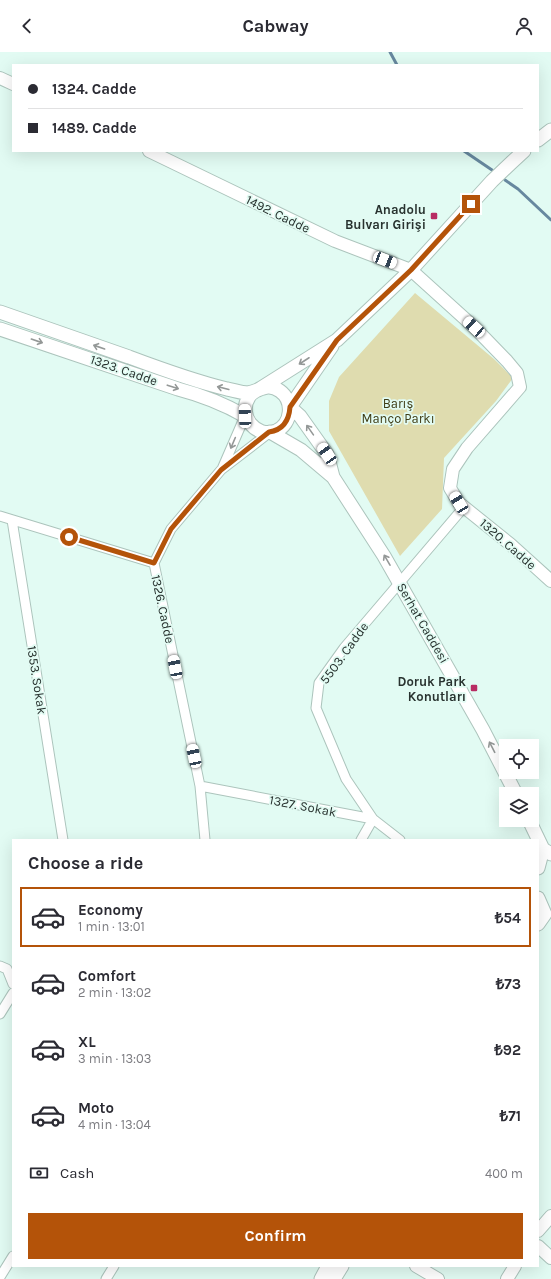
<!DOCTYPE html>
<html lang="en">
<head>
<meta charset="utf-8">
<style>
  body { margin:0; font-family:Karla,sans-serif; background:#f2f2f3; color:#2b2b33; height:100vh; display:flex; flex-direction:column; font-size:15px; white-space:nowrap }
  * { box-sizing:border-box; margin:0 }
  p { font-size:13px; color:#7c7c81 }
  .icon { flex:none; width:22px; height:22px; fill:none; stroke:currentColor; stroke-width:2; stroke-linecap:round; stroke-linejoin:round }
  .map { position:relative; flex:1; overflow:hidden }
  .panel { position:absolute; left:12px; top:787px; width:527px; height:428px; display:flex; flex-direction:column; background:#fff; border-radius:0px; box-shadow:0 4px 16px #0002 }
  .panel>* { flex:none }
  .banner { position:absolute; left:12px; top:12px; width:527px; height:88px; border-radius:0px; box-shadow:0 4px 16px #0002; display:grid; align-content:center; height:88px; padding:0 16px; background:#fff }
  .tools { position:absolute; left:499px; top:687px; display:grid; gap:8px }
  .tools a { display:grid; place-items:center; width:40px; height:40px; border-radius:0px; background:#fff; box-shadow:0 4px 16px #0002; font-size:20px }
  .end { position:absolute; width:18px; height:18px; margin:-9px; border:5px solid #b45309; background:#fff; box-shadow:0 0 0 2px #fff }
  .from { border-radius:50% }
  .car { position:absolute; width:12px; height:24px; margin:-12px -6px; border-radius:5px; box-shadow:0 0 3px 1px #0007; background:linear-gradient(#fff 24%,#345 0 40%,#fff 0 76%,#345 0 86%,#fff 0) }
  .banner b { display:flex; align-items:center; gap:14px; height:38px; font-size:15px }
  .banner b+b { border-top:1px solid #e1e1e2 }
  .banner i { width:10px; height:10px; background:#2b2b33 }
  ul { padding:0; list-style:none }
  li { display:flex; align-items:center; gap:12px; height:60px; margin:0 8px 6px; padding:0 8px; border:2px solid transparent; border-radius:0px }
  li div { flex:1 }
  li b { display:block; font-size:15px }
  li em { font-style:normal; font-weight:700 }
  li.on { border-color:#b45309 }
  li>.icon { width:36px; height:36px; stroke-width:1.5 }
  h2 { padding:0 16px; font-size:18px; line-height:48px }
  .pay { display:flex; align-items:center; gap:10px; height:44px; padding:0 16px; font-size:15px }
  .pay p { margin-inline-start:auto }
  .action { display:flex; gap:8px; margin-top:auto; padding:8px 16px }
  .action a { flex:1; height:46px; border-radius:0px; background:#b45309; color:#fff; font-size:16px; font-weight:700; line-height:46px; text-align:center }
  header { display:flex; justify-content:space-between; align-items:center; height:52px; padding:0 16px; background:#fff; font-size:18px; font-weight:700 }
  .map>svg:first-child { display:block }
  .green { fill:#dfdcaf }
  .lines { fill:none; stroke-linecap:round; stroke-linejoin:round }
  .stream { stroke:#67889f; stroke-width:3 }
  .minor-casing { stroke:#acc4bc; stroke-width:11 }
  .tertiary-casing { stroke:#acc4bc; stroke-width:14 }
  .secondary-casing { stroke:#acc4bc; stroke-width:15 }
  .minor { stroke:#fff; stroke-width:9 }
  .tertiary { stroke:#fff; stroke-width:12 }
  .secondary { stroke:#fff; stroke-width:13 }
  .oneway { stroke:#949897 }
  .route { stroke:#b45309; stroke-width:5 }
  .poi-dot { fill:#b82c63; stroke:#e2fbf3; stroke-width:1.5 }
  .labels { text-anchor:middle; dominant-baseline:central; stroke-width:3.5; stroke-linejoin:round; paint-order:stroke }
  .poi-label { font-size:13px; font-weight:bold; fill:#28322f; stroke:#e2fbf3; text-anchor:end }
  .street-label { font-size:13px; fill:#28322f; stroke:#e2fbf3 }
  .park-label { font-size:13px; fill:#3e3b13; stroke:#e2fbf3 }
</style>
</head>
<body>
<header><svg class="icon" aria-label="back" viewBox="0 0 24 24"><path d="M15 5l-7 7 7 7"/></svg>Cabway<svg class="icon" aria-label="person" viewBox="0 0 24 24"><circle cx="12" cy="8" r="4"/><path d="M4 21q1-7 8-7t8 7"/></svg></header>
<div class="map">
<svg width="551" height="1227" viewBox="0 0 551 1227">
  <rect width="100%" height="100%" fill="#e2fbf3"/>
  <path class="green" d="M415,241L494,307L513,326L496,349L444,406L442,457L400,504L329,379V349L339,325Z"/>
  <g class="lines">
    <path class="stream" d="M390,0L397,13
      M464,99L492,118
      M505,128L518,137L551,168"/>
    <g class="minor-casing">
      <path id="minor" d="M222,417L245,364
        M0,464L154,511
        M12,468L63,788
        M200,734L373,767L400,788
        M373,767L346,727L316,656L319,631L344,596L464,455
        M205,788L200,734L154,511L171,477L221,418L269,381
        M361,788L373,767
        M0,914L7,917L13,932
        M0,962L13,941
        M0,1225L13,1204
        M106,1227L114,1214"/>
    </g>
    <g class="tertiary-casing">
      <path id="tertiary" d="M0,26L13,32
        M149,99L335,189L411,218L474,275L507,309L517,321L520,335L467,396L453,417L450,436L459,451L510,492L551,529
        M538,1179L551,1164
        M538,1194L551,1206
        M416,1214L438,1227
        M507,1227L515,1214"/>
    </g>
    <g class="secondary-casing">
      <path id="secondary" d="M538,88L551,78
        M0,260C43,275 86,290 129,305C161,317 194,329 227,337C233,338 242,341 248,341C260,339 267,330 280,339C294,349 292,372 276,379C256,387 237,363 249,345C251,341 256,339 261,336L337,288L411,218L492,129L512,110L524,99
        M0,277L178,337C201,343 224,352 245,364
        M290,355L300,364L327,402L333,425
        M290,355L332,294
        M270,380L301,398L333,425L384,504L483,678L516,742
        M529,768L543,797L551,802
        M538,816L543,797
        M538,846L545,862
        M538,872L545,862
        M321,1227L328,1214
        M334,1227L342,1214"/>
    </g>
    <use href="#minor" class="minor"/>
    <use href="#tertiary" class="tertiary"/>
    <use href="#secondary" class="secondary"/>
  </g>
  <defs><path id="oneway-shaft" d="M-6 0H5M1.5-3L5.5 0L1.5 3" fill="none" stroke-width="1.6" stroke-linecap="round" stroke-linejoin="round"/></defs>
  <g class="oneway">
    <use href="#oneway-shaft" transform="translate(37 289) rotate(19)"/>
    <use href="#oneway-shaft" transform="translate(99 295) rotate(-161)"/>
    <use href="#oneway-shaft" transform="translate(304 309) rotate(147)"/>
    <use href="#oneway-shaft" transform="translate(173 335) rotate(18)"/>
    <use href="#oneway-shaft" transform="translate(223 336) rotate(-166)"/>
    <use href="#oneway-shaft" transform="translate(310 378) rotate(-125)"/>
    <use href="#oneway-shaft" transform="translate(233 391) rotate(113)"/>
    <use href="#oneway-shaft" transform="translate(387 508) rotate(-120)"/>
    <use href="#oneway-shaft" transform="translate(492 695) rotate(-117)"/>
  </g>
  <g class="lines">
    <path class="route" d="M69,485L154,511L171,477L221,418L269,380C283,378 289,369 290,355L337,288L411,218L471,152"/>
  </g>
  <g class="poi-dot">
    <rect x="430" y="160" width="8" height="8" rx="2"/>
    <rect x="470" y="632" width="8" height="8" rx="2"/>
  </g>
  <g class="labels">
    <g class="poi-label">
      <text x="426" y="157">Anadolu<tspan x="426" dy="15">Bulvarı Girişi</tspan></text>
      <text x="466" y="629">Doruk Park<tspan x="466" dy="15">Konutları</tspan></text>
    </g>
    <g class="street-label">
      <text transform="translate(278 162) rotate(26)">1492. Cadde</text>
      <text transform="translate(124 318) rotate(19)">1323. Cadde</text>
      <text transform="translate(508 492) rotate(41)">1320. Cadde</text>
      <text transform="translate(163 557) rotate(78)">1326. Cadde</text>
      <text transform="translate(423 571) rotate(60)">Serhat Caddesi</text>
      <text transform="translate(344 601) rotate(-54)">5503. Cadde</text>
      <text transform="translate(37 628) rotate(81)">1353. Sokak</text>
      <text transform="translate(303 754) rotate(11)">1327. Sokak</text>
    </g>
    <g class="park-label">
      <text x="398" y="351">Barış<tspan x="398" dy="15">Manço Parkı</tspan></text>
    </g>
  </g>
</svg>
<div class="tools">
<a><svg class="icon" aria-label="locate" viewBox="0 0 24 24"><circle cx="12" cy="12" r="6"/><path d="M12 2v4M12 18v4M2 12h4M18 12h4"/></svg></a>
<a><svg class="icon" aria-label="layers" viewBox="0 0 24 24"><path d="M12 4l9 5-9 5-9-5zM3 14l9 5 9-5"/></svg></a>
</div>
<i class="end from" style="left:69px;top:485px"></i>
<i class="end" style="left:471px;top:152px"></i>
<i class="car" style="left:385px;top:208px;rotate:111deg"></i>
<i class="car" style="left:474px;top:275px;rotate:312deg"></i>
<i class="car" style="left:245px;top:364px;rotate:358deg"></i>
<i class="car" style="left:327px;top:402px;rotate:326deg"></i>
<i class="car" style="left:459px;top:451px;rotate:329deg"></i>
<i class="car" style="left:175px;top:615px;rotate:349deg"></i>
<i class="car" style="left:194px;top:704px;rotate:348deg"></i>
<div class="banner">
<b><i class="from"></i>1324. Cadde</b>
<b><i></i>1489. Cadde</b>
</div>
<section class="panel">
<h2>Choose a ride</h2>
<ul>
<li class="on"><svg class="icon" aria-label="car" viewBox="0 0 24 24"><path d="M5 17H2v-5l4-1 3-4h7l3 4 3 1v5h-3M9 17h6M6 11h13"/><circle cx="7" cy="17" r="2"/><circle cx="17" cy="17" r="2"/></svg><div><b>Economy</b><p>1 min · 13:01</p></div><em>₺54</em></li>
<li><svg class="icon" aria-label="car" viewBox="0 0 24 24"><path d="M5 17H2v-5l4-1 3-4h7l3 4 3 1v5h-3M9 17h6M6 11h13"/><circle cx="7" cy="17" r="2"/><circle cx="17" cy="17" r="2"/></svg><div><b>Comfort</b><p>2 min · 13:02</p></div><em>₺73</em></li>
<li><svg class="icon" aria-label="car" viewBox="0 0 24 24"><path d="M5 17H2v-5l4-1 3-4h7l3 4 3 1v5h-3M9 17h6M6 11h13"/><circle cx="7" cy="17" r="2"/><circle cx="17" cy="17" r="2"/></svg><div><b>XL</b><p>3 min · 13:03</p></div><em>₺92</em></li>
<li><svg class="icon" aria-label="car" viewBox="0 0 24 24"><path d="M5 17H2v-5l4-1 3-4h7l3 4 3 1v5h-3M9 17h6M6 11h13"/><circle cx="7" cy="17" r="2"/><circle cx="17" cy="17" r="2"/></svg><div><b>Moto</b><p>4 min · 13:04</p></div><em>₺71</em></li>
</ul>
<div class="pay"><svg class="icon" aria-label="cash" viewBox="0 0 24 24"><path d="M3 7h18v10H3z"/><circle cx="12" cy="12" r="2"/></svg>Cash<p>400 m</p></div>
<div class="action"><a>Confirm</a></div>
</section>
</div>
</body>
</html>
